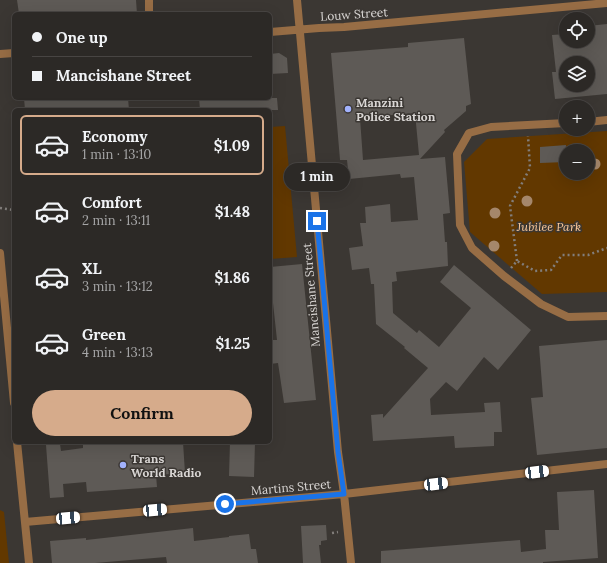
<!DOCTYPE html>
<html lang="en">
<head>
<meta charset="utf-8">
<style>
  body { margin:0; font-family:Lora,serif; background:#34312e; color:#f1f3f6; height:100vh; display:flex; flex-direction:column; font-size:15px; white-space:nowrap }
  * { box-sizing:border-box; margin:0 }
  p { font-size:13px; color:#a6a6a7 }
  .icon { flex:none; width:22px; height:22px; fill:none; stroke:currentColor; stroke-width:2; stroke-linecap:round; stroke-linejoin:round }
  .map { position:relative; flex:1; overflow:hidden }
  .panel { position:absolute; left:12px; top:108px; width:260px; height:336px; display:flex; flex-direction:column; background:#2c2926; border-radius:6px; box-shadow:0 4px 16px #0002,0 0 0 1px #484543 }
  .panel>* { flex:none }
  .top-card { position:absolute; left:12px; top:12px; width:260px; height:88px; border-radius:6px; box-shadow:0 4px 16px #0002,0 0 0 1px #484543; display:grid; align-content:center; height:88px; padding:0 20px; background:#2c2926 }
  .fabs { position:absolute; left:559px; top:12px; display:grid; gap:8px }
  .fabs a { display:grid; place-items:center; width:36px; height:36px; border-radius:50%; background:#2c2926; box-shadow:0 4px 16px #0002,0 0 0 1px #484543; font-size:20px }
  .end { position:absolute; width:18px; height:18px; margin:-9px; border:5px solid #1a73e8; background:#fff; box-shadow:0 0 0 2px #fff }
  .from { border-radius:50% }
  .bubble { position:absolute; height:28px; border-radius:14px; background:#2c2926; box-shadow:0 4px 16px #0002,0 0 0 1px #484543; font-size:13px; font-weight:700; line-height:28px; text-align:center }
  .car { position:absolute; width:12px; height:24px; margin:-12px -6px; border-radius:5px; box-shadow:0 0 3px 1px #0007; background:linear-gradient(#fff 24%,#345 0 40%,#fff 0 76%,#345 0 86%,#fff 0) }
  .top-card b { display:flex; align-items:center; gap:14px; height:38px; font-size:15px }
  .top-card b+b { border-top:1px solid #484543 }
  .top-card i { width:10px; height:10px; background:#f1f3f6 }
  ul { padding:7px 0 0; list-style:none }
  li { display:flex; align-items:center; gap:12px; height:60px; margin:0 8px 6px; padding:0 12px; border:2px solid transparent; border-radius:6px }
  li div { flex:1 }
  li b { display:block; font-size:15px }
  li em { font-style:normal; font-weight:700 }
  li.current { border-color:#d6ab8b }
  li>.icon { width:36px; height:36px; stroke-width:1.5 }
  .cta { display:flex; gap:8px; margin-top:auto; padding:8px 20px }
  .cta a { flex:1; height:46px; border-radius:24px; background:#d6ab8b; color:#111; font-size:16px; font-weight:700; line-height:46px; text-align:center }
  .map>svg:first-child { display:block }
  .green { fill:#623800; fill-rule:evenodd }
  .building { fill:#5e5a56; fill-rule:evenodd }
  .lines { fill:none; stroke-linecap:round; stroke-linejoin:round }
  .path { stroke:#827e7b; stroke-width:2.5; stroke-dasharray:2 3; stroke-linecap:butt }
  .lane { stroke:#976d45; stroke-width:8 }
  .street { stroke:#976d45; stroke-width:8 }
  .tree { fill:#a5876b }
  .route { stroke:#1a73e8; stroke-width:5 }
  .poi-dot { fill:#a2b2fd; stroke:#3b3733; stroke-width:1.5 }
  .labels { text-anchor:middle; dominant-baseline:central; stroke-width:3; stroke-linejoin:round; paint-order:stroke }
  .street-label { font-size:12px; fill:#d9d6d4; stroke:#3b3733 }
  .poi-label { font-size:12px; font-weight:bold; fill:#d9d6d4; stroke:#3b3733; text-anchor:start }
  .park-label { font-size:12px; font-style:italic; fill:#fbc898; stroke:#3b3733 }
</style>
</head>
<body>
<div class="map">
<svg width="607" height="563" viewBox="0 0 607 563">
  <rect width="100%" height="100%" fill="#3b3733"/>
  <path class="green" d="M285,126L297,257L270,259V127Z
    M607,131V292L542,294L470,232L464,162L487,139ZM566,151H588V173H566Z
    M0,510L4,512L9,563H0Z"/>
  <path class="building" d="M17,0H136L137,14H19Z
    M607,24V94L555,99L552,72H556L552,35L566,34V41H588V26ZM566,63H588V85H566Z
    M464,38L471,104L466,106V111L444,130L445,132L420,159L445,157L450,213L443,214L445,242H447L448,266L396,272L397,281L392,282L393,313L417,333L419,330L439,347L471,308L440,282L454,265L531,330L498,370L484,357L457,391L446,382L430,399L431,415L485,412L484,403L500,402L502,432H494V446L455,448L454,436L373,441L371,415L383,414V418L428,368L404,348L405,347L376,324L374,284H371L369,268L352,270L349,248L363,246L360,223H366L365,207L390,204L391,222L418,220L414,177L401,178L400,174L349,179L347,160H340L331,53L408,47V43ZM415,113L419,155L363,160L360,118Z
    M279,53L287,58L288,73L270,74V54Z
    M24,98H128L129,110H104V108L84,110H25Z
    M199,98H277L278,110H200Z
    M566,145V162L540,163V147Z
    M302,264L316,400L284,403L278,363L270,364V340H277L270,275V267Z
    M607,340V448L537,455L531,398L543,397L539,346Z
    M83,442H183L185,473L156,475L157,487L87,492L86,482L63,484L64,497L50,498L46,445L60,444L61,451L83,448Z
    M230,442H255L254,477L229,476Z
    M594,490L598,558L543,562V563H381V551L520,540L521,552L546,549L545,530H559L557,492Z
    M326,525L327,540L321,541V545H319L321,563H303L301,526Z
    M193,528L194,541L229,537V536L249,534L251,549H256L258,563H167L166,557L95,563H52L50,541L86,538V540Z"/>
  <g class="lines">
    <path class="path" d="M0,208L14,210
      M517,261L510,206L530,168L528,136
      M511,268L517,261L535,271L551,270L562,255H588L607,248
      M332,533L338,532"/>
    <path class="lane" d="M149,14V0
      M588,122L607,120
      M566,123L491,127L469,133L457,154L460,225L472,248L504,276L541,304L568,317L607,316"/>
    <path class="street" d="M297,0L338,452L344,494L351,563
      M270,32L319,28L344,27L607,3
      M0,54L14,53
      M0,253L14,403
      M17,442L29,563
      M25,522L344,494L607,464"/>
  </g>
  <g class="tree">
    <circle cx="595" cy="164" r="5.5"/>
    <circle cx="527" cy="201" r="5.5"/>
    <circle cx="495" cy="213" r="5.5"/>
    <circle cx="494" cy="246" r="5.5"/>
  </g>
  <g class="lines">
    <path class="route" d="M225,504L344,494L338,452L317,221"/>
  </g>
  <g class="poi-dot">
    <circle cx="348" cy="109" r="4"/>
    <circle cx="123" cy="465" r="4"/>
  </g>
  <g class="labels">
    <g class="street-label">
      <text transform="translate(354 14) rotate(-4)">Louw Street</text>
      <text transform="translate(311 295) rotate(-95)">Mancishane Street</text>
      <text transform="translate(291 487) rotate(-5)">Martins Street</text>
    </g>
    <g class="poi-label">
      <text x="356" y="102">Manzini<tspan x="356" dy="14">Police Station</tspan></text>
      <text x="131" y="458">Trans<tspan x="131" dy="14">World Radio</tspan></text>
    </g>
    <g class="park-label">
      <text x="549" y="226">Jubilee Park</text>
    </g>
  </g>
</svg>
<div class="fabs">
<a><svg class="icon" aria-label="locate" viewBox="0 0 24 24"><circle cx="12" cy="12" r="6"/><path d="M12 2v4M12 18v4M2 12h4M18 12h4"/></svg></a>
<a><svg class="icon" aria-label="layers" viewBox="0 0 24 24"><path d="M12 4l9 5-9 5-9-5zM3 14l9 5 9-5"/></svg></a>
<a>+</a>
<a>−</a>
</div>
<i class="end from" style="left:225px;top:504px"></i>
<i class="end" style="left:317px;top:221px"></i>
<div class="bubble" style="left:284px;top:163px;width:66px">1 min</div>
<i class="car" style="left:537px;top:472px;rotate:83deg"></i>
<i class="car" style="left:436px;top:484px;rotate:83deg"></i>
<i class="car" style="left:155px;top:510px;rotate:85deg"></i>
<i class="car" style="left:68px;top:518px;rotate:85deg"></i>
<div class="top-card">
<b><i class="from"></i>One up</b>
<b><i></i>Mancishane Street</b>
</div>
<section class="panel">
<ul>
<li class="current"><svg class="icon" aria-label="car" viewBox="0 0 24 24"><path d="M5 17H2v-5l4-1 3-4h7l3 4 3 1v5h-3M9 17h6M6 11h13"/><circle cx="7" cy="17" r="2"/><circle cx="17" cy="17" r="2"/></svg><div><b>Economy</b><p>1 min · 13:10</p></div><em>$1.09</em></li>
<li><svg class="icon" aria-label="car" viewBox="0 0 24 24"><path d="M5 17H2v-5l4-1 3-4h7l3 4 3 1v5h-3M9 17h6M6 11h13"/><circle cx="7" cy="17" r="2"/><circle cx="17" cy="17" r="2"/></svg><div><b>Comfort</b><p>2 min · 13:11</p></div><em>$1.48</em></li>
<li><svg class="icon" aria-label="car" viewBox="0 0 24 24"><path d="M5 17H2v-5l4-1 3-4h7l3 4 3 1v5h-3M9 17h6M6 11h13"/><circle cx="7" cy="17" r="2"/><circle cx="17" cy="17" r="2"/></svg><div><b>XL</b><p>3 min · 13:12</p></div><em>$1.86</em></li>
<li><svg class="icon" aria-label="car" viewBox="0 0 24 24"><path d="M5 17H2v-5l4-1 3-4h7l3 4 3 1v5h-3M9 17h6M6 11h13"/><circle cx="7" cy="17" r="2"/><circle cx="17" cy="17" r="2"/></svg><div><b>Green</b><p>4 min · 13:13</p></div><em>$1.25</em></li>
</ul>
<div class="cta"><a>Confirm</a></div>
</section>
</div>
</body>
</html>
